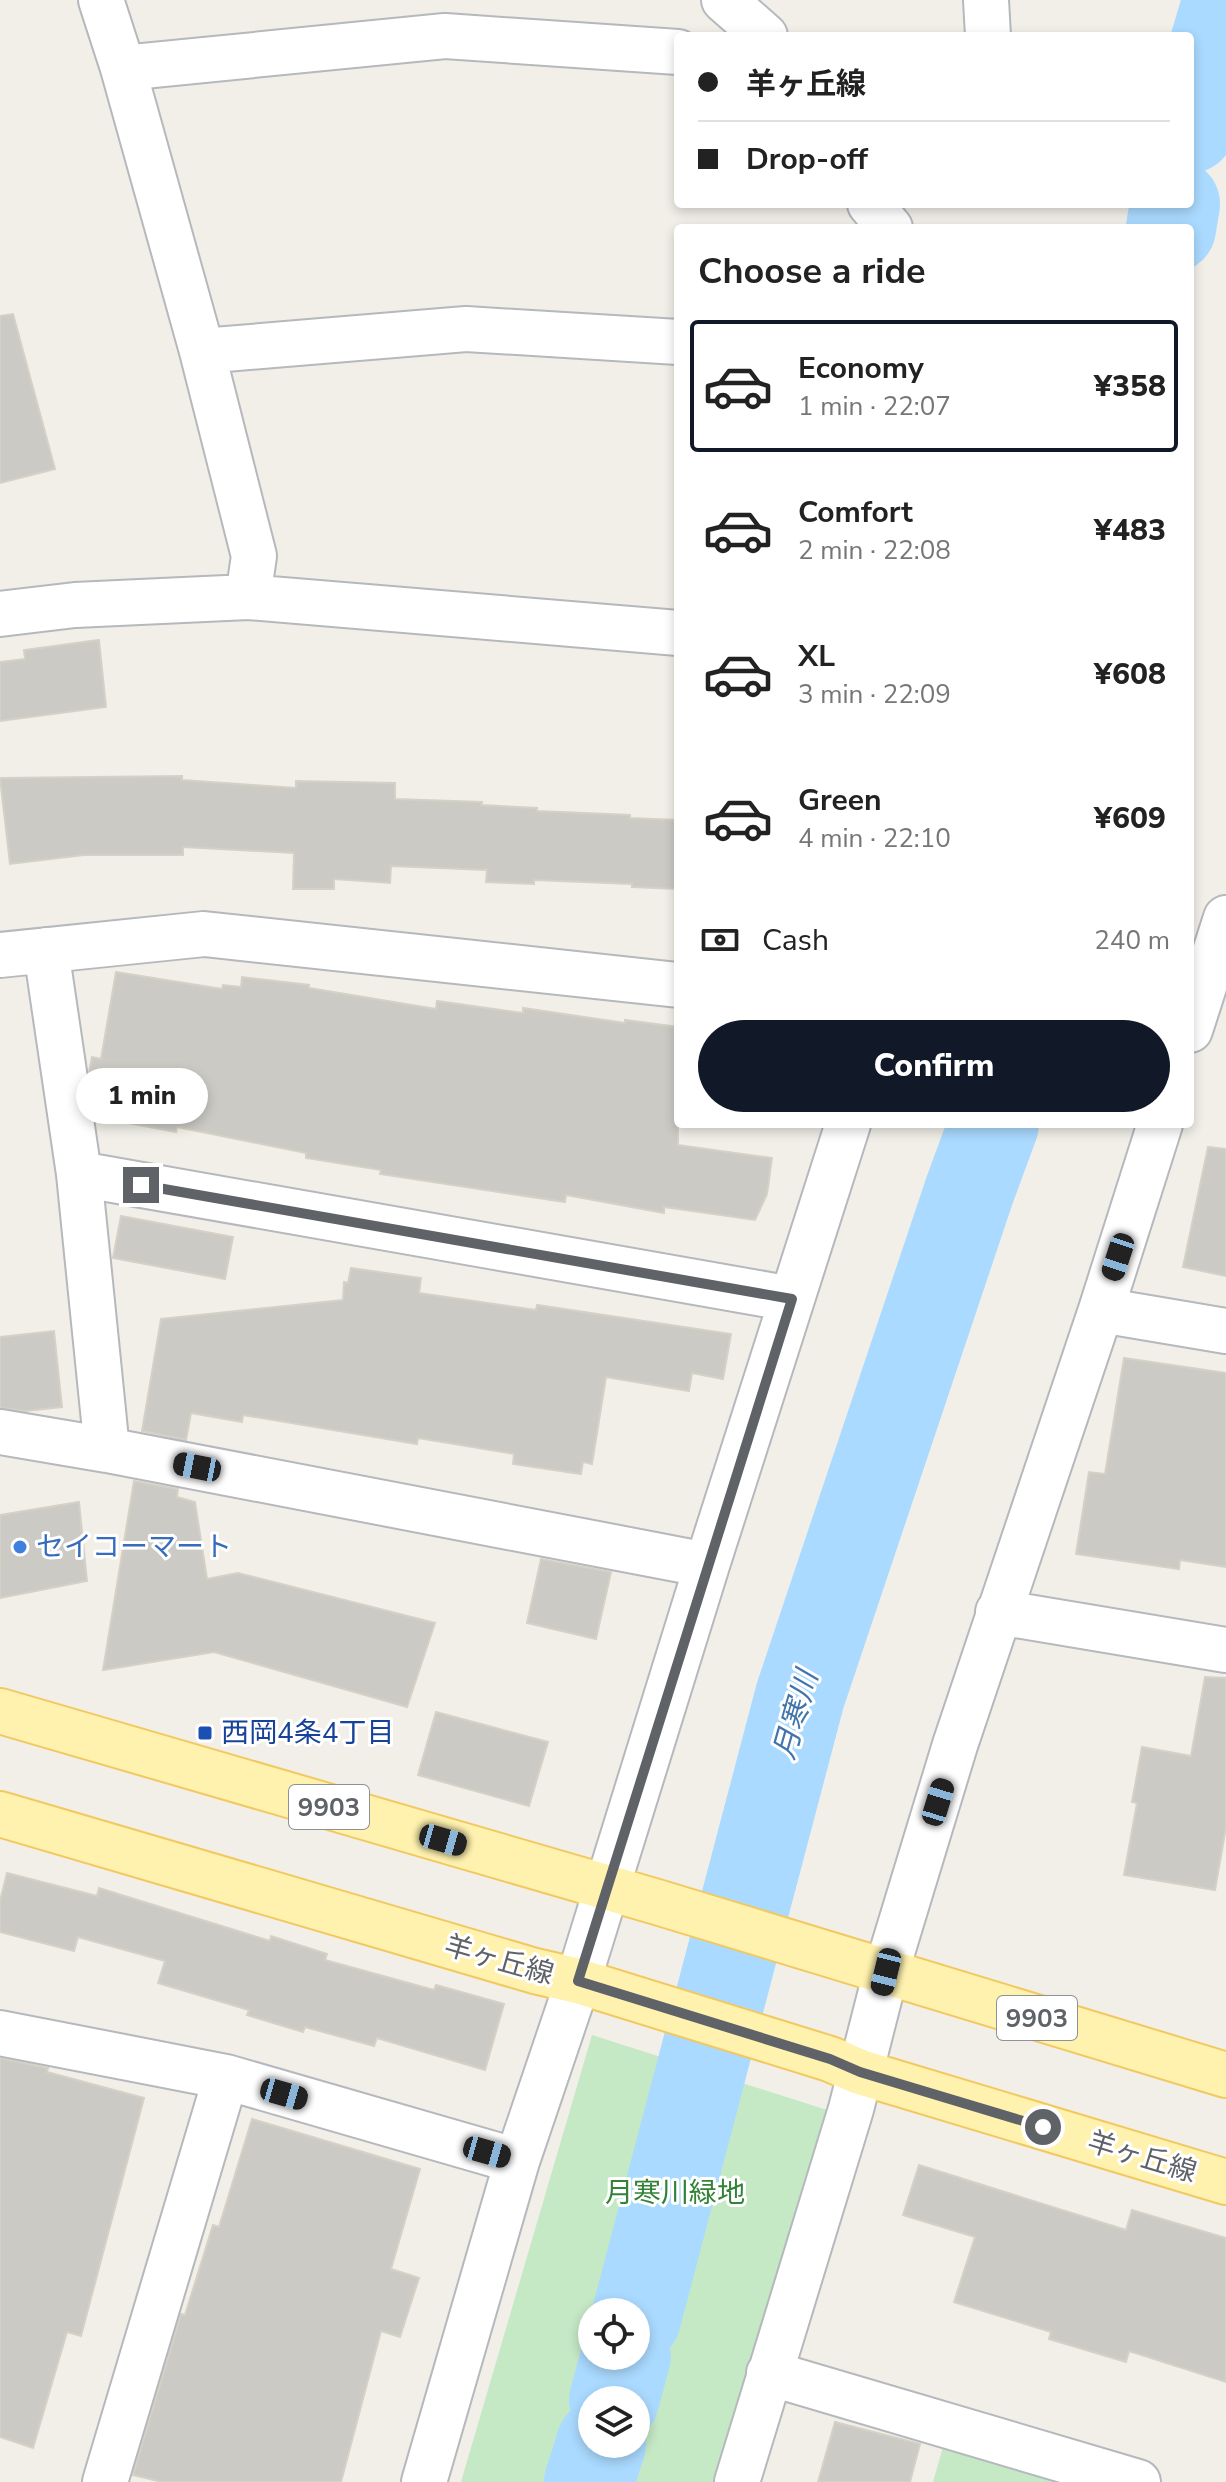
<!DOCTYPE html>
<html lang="en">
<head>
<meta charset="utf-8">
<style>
  body { margin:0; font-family:"Nunito Sans","Noto Sans JP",sans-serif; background:#f2f2f2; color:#222; height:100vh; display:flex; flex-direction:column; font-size:30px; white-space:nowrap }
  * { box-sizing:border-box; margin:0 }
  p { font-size:26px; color:#767676 }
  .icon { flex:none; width:44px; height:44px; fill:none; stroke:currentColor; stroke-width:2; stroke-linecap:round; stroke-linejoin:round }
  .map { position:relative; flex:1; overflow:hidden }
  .side { position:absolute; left:674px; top:224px; width:520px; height:904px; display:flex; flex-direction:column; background:#fff; border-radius:8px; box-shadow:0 4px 12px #0003 }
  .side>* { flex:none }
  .guide { position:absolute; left:674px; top:32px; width:520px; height:176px; border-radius:8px; box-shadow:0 4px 12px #0003; display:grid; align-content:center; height:176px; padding:0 24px; background:#fff }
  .tools { position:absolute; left:578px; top:2298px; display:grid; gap:16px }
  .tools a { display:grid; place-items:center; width:72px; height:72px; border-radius:50%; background:#fff; box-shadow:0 4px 12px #0003; font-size:40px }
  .end { position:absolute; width:36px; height:36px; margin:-18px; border:10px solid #5f6368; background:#fff; box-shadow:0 0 0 4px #fff }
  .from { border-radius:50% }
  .bubble { position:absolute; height:56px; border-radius:28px; background:#fff; box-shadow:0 4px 12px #0003; font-size:26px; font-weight:800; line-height:56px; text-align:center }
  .car { position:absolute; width:24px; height:48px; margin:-24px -12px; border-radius:10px; box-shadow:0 0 6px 2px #0007; background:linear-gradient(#222 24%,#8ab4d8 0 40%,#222 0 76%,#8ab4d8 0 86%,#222 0) }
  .guide b { display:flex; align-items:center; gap:28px; height:76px; font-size:30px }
  .guide b+b { border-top:2px solid #e0e0e0 }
  .guide i { width:20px; height:20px; background:#222 }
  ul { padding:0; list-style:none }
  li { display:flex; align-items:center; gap:24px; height:132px; margin:0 16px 12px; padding:0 8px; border:4px solid transparent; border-radius:8px }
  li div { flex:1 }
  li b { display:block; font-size:30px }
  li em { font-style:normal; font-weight:800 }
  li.active { border-color:#111827 }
  li>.icon { width:72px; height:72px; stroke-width:1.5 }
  h2 { padding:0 24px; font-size:36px; line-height:96px }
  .pay { display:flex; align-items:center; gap:20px; height:88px; padding:0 24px; font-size:30px }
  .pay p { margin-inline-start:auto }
  .action { display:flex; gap:16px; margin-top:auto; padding:16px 24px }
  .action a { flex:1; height:92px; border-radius:48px; background:#111827; color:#fff; font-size:32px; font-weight:800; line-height:92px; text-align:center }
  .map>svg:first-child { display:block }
  .green { fill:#c5e8c5; fill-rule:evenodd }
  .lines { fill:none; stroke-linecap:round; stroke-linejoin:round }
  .river { stroke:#aadaff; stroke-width:90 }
  .building { fill:#cccac5; stroke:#d6d1c6; stroke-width:2 }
  .minor-casing { stroke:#b5b8bc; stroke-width:48 }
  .major-casing { stroke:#f2c960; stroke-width:48 }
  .minor { stroke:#fff; stroke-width:44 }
  .major { stroke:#fff2af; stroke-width:44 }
  .route { stroke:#5f6368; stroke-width:10 }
  .shop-dot { fill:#3f7fe0; stroke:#fff; stroke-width:3 }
  .transit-dot { fill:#1a4fb4; stroke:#fff; stroke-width:3 }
  .labels { text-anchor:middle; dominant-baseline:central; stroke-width:6; stroke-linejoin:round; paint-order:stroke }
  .shield { fill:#fff; stroke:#8f9295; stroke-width:2 }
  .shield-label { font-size:26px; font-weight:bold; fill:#5f6368 }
  .shop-label { font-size:28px; fill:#366cbe; stroke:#fff; text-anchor:start }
  .transit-label { font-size:28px; fill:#164399; stroke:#fff; text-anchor:start }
  .street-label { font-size:28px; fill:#5f6368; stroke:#fff }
  .park-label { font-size:28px; fill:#348238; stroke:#fff }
  .water-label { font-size:30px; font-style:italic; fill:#4174aa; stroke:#fff }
</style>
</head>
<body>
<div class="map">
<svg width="1226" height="2482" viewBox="0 0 1226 2482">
  <rect width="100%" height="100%" fill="#f1efe8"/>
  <path class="green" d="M592,2035L827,2110L721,2482H461ZM592,2312H636V2356H592ZM592,2400H636V2444H592Z
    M947,2433L1113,2482H933Z"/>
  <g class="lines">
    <path class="river" d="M1190,128L1226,6
      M1171,228L1175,204
      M636,2318L800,1696L970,1189L994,1124
      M614,2400L626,2356
      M589,2482L601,2444"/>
  </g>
  <path class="building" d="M13,314L55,469L0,483V316Z
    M99,640L106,707L0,721V662L25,659L24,650Z
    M182,776V780L296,788V781L395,783V799L482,802L481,805L537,808V811L630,815V818L678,820V889L632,887V884L534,880V884L486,882L487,870L391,866L390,883L334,879V889H293L294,853L183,847V855H84L10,864L0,778Z
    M116,972L222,989L223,985L241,987L242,977L309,985V988L436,1009L437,1001L523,1013V1008L625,1023V1020L678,1027V1145L772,1158L767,1194L755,1220L664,1207V1213L566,1195L565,1202L380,1174L381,1170L306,1158V1153L177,1127L176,1132L96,1117L89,1072L92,1057L101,1059Z
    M1208,1147L1226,1149V1276L1183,1267Z
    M121,1216L233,1237L225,1279L113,1258Z
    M351,1268L421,1278L419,1293L536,1310L537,1305L731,1334L723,1379L692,1373L689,1391L606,1377L592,1464L583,1462L581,1474L513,1464L514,1454L418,1438L417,1444L243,1415L242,1422L191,1413L186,1440L142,1431L161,1319L343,1300L344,1282L348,1283Z
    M54,1331L62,1407L25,1411L0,1408V1337Z
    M1124,1358L1226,1373V1567L1180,1560L1179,1569L1076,1554L1089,1472L1105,1474Z
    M134,1481L178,1489L177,1497L195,1502L207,1579L238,1573L435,1623L407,1707L214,1652L103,1670Z
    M79,1502L87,1581L0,1598V1515Z
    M541,1559L611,1572L596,1639L527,1623Z
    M1205,1677L1226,1678V1827L1215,1890L1124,1875L1137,1803L1132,1802L1142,1747L1191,1756Z
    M436,1712L548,1742L529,1806L418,1775Z
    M7,1873L97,1896L99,1888L270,1941L271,1936L327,1954L325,1960L434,1990L436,1985L504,2004L485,2070L377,2038L374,2046L305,2027L303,2032L247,2015L249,2010L158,1983L165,1961L78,1937L74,1951L0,1932V1901Z
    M0,2058L48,2068L47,2072L144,2098L81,2336L67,2332L33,2448L0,2437Z
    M252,2119L420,2169L391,2269L419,2278L400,2337L381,2331L341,2482H162L133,2475L181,2314L185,2315L213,2225L219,2227Z
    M919,2165L1126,2230L1132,2210L1226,2238V2382L1129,2351L1126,2362L1049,2339L1051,2332L954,2302L975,2237L903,2215Z
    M835,2422L920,2444L910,2482H818Z"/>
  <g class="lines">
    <g class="minor-casing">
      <path id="minor" d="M101,0L123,68L202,351L254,556L248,597
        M724,0L765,36
        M986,0L988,36
        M123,68L445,36L678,52
        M870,204L890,228
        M202,351L466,329L678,342
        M0,614L75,605L248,597L678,633
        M46,950L79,1174L792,1299
        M0,955L204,934L678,985
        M1190,1030L1226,918
        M79,1174L107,1450
        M1101,1310L1226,1331
        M0,1432L107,1450L707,1565
        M998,1612L1226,1650
        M0,2033L226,2077L517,2161
        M769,2373L1138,2482
        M105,2482L226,2077
        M424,2482L517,2161L578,1981L707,1565L848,1124
        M737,2482L851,2109L886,1972L955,1745L1101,1310L1160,1124"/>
    </g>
    <g class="major-casing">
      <path id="major" d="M0,1711L657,1902L1226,2075
        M0,1814L535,1971L578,1981L830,2059L860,2072L1226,2182"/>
    </g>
    <use href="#minor" class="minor"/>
    <use href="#major" class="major"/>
  </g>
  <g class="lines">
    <path class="route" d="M141,1185L792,1299L578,1981L830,2059L860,2072L1043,2127"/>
  </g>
  <circle class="shop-dot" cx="20" cy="1547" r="8"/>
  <rect class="transit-dot" x="197" y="1725" width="16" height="16" rx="4"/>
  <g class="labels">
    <g class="shield">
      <rect x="289" y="1785" width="80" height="44" rx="6"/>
      <rect x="997" y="1996" width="80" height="44" rx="6"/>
    </g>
    <g class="shield-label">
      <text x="329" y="1807">9903</text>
      <text x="1037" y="2018">9903</text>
    </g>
    <g class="shop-label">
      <text x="36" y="1547">セイコーマート</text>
    </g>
    <g class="transit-label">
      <text x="221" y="1733">西岡4条4丁目</text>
    </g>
    <g class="street-label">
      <text transform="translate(499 1960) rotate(16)">羊ヶ丘線</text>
      <text transform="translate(1142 2157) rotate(17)">羊ヶ丘線</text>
    </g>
    <g class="park-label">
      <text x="675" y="2193">月寒川緑地</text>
    </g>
    <g class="water-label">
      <text transform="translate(796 1715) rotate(-74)">月寒川</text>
    </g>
  </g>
</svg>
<div class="tools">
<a><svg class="icon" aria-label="locate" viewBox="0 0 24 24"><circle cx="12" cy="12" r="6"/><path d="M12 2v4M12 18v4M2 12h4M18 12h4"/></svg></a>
<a><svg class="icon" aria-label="layers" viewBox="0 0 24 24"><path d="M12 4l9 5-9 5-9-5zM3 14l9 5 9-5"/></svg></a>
</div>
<i class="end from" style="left:1043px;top:2127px"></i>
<i class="end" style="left:141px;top:1185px"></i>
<div class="bubble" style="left:76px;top:1068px;width:132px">1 min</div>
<i class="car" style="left:1118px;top:1257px;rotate:198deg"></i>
<i class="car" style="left:197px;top:1467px;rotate:281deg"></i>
<i class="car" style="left:938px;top:1802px;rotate:17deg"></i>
<i class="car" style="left:443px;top:1840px;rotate:106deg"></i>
<i class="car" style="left:886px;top:1972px;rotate:194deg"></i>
<i class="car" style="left:284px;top:2094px;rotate:106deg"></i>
<i class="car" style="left:487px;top:2152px;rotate:106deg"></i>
<div class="guide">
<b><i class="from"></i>羊ヶ丘線</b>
<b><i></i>Drop-off</b>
</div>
<section class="side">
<h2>Choose a ride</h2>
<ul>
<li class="active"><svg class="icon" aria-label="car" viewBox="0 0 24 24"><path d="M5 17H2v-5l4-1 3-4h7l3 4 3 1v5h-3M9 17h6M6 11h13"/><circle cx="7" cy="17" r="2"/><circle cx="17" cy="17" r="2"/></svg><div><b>Economy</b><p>1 min · 22:07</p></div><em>¥358</em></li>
<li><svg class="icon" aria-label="car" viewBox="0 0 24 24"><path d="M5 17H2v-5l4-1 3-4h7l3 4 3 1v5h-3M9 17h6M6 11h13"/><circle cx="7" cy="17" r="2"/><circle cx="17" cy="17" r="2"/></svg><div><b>Comfort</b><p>2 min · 22:08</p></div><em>¥483</em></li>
<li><svg class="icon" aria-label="car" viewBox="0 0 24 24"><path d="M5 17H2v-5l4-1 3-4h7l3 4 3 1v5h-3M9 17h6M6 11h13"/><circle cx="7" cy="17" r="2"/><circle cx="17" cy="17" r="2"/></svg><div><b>XL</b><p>3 min · 22:09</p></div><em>¥608</em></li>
<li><svg class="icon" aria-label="car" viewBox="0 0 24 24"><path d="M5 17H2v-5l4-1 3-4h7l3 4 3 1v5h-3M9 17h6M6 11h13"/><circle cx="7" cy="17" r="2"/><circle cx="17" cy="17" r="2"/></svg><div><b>Green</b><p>4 min · 22:10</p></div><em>¥609</em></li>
</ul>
<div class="pay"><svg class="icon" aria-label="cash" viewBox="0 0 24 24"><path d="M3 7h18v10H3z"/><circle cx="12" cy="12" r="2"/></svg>Cash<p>240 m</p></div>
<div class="action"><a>Confirm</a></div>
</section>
</div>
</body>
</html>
